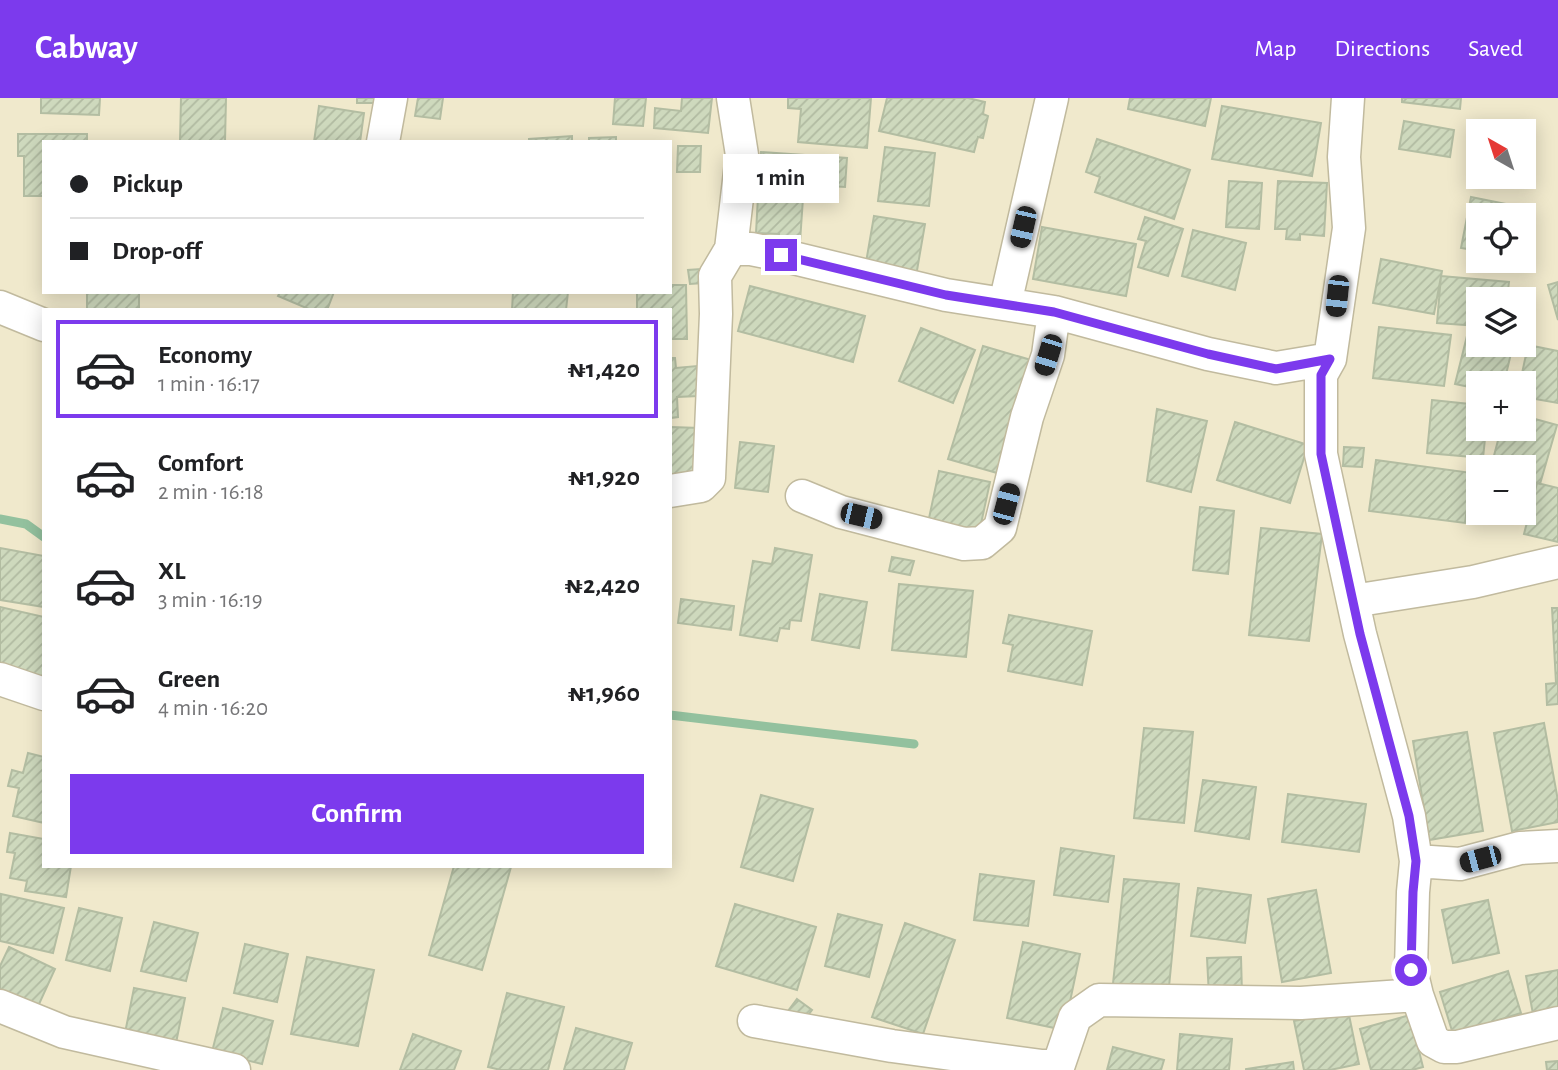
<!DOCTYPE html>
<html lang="en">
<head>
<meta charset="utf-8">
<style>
  body { margin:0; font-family:"Alegreya Sans",sans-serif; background:#f2f2f2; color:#202124; height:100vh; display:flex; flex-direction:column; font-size:26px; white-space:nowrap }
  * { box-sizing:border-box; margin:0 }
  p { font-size:23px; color:#757577 }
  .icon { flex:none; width:38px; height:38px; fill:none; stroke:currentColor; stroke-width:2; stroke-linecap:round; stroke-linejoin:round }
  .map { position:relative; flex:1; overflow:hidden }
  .drawer { position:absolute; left:42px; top:210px; width:630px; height:560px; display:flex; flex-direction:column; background:#fff; border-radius:0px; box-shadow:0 4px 18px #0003 }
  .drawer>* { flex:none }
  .guide { position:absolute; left:42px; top:42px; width:630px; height:154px; border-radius:0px; box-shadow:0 4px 18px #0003; display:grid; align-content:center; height:154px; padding:0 28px; background:#fff }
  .needle { width:46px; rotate:321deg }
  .controls { position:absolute; left:1466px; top:21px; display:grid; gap:14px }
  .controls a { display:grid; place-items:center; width:70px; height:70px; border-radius:0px; background:#fff; box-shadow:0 4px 18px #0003; font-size:35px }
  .end { position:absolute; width:32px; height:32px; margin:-16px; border:9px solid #7c3aed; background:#fff; box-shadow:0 0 0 4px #fff }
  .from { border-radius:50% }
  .bubble { position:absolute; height:49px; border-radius:0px; background:#fff; box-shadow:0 4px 18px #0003; font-size:23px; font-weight:600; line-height:49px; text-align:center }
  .car { position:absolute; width:21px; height:42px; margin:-21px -10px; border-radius:9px; box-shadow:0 0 5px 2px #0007; background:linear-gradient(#222 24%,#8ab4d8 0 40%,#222 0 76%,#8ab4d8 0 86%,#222 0) }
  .guide b { display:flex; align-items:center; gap:24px; height:66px; font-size:26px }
  .guide b+b { border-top:2px solid #e0e0e0 }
  .guide i { width:18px; height:18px; background:#202124 }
  ul { padding:12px 0 0; list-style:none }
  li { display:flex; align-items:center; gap:21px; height:98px; margin:0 14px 10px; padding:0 14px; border:4px solid transparent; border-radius:0px }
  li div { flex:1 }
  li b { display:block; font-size:26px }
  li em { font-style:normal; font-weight:600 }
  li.current { border-color:#7c3aed }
  li>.icon { width:63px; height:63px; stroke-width:1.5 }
  .button { display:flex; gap:14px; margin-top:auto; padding:14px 28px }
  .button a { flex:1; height:80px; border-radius:0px; background:#7c3aed; color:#fff; font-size:28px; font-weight:600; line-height:80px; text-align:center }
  header { display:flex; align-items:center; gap:42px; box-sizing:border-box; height:98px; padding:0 35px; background:#7c3aed; color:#fff }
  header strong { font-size:33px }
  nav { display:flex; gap:38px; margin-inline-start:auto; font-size:24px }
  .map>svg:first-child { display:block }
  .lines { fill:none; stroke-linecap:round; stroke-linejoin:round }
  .stream { stroke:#93c19e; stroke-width:9 }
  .building { fill:url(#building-hatch); stroke:#b3bda2; stroke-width:2 }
  .minor-casing { stroke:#c1ba9e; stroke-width:35 }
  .minor { stroke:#fff; stroke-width:32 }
  .route { stroke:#7c3aed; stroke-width:9 }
</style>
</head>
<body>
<header>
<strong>Cabway</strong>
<nav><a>Map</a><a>Directions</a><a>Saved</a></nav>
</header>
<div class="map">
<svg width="1558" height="972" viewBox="0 0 1558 972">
  <defs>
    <pattern id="building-hatch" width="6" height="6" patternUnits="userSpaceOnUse" patternTransform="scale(1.75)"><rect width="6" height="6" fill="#ced9bd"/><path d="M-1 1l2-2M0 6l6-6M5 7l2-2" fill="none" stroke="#b0baa1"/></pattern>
  </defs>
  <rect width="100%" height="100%" fill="#f0e9cc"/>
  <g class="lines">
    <path class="stream" d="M0,421L26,426L44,439
      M670,617L914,646"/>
  </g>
  <path class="building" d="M41,0H100L99,17L41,15Z
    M181,0H226L225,44H180Z
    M357,0H384V5H357Z
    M418,0H443L440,21L415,18Z
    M615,0H646L643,28L613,26Z
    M682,0H712L708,35L654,30L655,10L681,13Z
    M788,0H871L867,50L798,44L801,11L788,10Z
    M887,0H968L985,4L983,16L988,18L983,40L978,39L974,54L879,33Z
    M1130,0H1211L1205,28L1128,11Z
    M1402,0H1461L1460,11L1402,4Z
    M319,8L364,15L360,44H314Z
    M1222,8L1321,25L1312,78L1212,61Z
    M1404,23L1454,32L1450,59L1399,51Z
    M18,36H87V44H44V98H24V58H18Z
    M572,38V44H529V41Z
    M616,39V44H589V40Z
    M1097,41L1190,72L1174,121L1095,94L1100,79L1086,74Z
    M678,48H701L700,74H677Z
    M885,49L935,55L929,108L878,103Z
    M761,54L847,60L845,89L795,86L794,95L775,94L776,85L759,83Z
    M1229,83L1262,85L1259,131L1226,129Z
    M1278,83L1327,85L1324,138L1300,136V142L1286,141L1287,131H1275Z
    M758,98L803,100L800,144L778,143L779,136L756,135Z
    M1471,99L1531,111L1524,147V117H1479V153L1461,150Z
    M874,118L925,126L915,184L864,176Z
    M1145,119L1183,131L1168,178L1138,169L1146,143L1138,141Z
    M1042,129L1136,146L1126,198L1033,181Z
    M1193,132L1246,145L1235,192L1182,178Z
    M1381,161L1442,173L1434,216L1373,205Z
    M701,171L703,185L690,186L688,172Z
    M1441,178L1509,184L1507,201H1479V228L1437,225Z
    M1558,184V222L1548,187Z
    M670,187H686L687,241H670V212H637V194H670Z
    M750,188L865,218L853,264L738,233Z
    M87,194H139V212H87Z
    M280,194H334L327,212H311L278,198Z
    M513,194H568L566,212H512Z
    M1379,229L1451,237L1444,288L1373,280Z
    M921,230L975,252L953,305L899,283Z
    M1468,234L1479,236V247H1513L1504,285H1479V291L1455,286Z
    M1528,247L1558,253V305L1524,299V285H1520Z
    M983,248L1031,262L997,375L948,361Z
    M670,260H675L676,270L697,268L698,298L677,299L678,319L670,320Z
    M1432,302L1479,307V331H1486L1483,360L1427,355Z
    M1157,311L1207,323L1191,394L1147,383Z
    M1524,318L1557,327L1540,386L1524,381V369H1491L1501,331H1524Z
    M1235,324L1308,347L1290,405L1217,382Z
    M670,329L700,330L697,381L670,379Z
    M740,344L774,348L768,394L735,390Z
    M1344,349L1364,350L1362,369L1343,368Z
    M1376,362L1472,375L1465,425L1369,413Z
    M939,373L990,384L979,435L928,425Z
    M1537,385L1558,390V444L1524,436Z
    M1200,409L1234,413L1228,476L1193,472Z
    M1261,430L1322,436L1309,543L1249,537Z
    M0,450L44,458V509L0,502Z
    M775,450L812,457L801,523L790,522L789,531L780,530L777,543L740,537L753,463L772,466Z
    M892,459L914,463L910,477L889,473Z
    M899,486L973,493L966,559L892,552Z
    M820,496L867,504L859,550L812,542Z
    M681,501L734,508L731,532L678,525Z
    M0,509L44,519V583L0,573Z
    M1552,510H1558V606L1547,607L1546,586L1556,585Z
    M1009,517L1092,533L1082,587L1008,573L1013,547L1003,545Z
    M1544,625L1558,703V724L1512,733L1494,635Z
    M1144,630L1193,634L1184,725L1134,720Z
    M1467,634L1483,733L1429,742L1413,643Z
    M28,655L44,659V725L13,718L19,690L8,688L12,672L23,675Z
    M1203,682L1256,689L1249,741L1195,733Z
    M1288,696L1366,706L1359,754L1282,744Z
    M761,697L813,711L793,783L741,769Z
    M10,735L44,741V768H71L66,799L25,793L27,783L10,780L15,755L7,754Z
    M1061,750L1114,758L1108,804L1054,797Z
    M454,768L511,769L482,872L429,857Z
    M980,776L1034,783L1028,828L974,822Z
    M1124,781L1179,786L1168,899L1112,895Z
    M1198,790L1251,797L1245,845L1191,838Z
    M1316,792L1331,875L1282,884L1268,801Z
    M1,796L64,810L53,855L0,843Z
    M1488,802L1499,855L1453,865L1442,812Z
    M735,806L816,829L797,892L716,868Z
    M79,810L122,820L110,873L66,862Z
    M838,816L882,827L869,879L825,868Z
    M154,824L198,835L186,883L141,873Z
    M905,825L955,842L923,936L872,919Z
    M1023,844L1080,856L1064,932L1007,920Z
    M245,846L288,856L277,904L234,895Z
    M9,849L55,871L35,915L0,898V868Z
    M307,859L374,872L358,948L291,936Z
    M1241,859L1242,896L1209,898L1207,860Z
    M1558,872V911L1533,916L1526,878Z
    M1508,873L1521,915L1453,936L1440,894Z
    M134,890L185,900L176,945L125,935Z
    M507,895L564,909L548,972H501L488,969Z
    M797,901L812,912L800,928L785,917Z
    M223,910L273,923L262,966L212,954Z
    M1348,912L1359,966L1330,972H1304L1294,923Z
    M1410,917L1423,969L1412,972H1371L1360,931Z
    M576,930L632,945L624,972H564Z
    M413,936L461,953L454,972H400Z
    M1180,936L1232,941L1229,972H1177Z
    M1113,949L1164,962L1161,972H1107Z
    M1558,963V972H1547L1546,964Z
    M1293,964L1294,972H1246V971Z"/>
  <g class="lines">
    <g class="minor-casing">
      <path id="minor" d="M1348,0L1344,59L1349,130L1330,261L1321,277V356L1360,536L1409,718L1416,763L1413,794L1411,872L1417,897L1433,943L1444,949H1457L1558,925
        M383,44L391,0
        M731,151L742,57L733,0
        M1005,206L1052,0
        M0,209L44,227
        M670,393L701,388L709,380L716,216L715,178L731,151H751L781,157L946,197L1054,214L1208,256L1276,270L1330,261
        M802,398L841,414L964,446L982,445L1000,430L1027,319L1048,257L1054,214
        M1353,503L1473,484L1558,464
        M0,581L44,596
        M1416,763L1460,766L1520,750L1558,748
        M0,908L64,934L234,972
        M754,923L892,948L1042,968H1057
        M1057,972L1075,919L1099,902L1301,905L1417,897"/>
    </g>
    <use href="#minor" class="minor"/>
  </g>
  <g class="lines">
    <path class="route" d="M781,157L946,197L1054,214L1208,256L1276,271L1330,261L1321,277V356L1360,536L1409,718L1416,763L1413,794L1411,872"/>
  </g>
</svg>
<div class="controls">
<a><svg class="needle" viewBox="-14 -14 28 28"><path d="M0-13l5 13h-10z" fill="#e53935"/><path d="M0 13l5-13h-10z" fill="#757577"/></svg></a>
<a><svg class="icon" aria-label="locate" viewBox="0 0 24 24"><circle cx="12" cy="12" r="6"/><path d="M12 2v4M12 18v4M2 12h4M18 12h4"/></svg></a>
<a><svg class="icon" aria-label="layers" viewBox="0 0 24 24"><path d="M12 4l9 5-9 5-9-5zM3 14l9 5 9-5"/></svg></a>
<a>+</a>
<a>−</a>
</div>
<i class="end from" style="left:1411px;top:872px"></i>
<i class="end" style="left:781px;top:157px"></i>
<div class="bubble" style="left:723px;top:56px;width:116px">1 min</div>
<i class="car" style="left:1023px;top:129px;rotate:193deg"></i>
<i class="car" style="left:1337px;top:198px;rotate:186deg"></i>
<i class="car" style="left:1048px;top:257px;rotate:197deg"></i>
<i class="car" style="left:1006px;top:406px;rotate:15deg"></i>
<i class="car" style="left:861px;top:418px;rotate:103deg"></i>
<i class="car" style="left:1480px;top:761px;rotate:255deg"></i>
<div class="guide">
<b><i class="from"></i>Pickup</b>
<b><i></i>Drop-off</b>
</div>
<section class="drawer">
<ul>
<li class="current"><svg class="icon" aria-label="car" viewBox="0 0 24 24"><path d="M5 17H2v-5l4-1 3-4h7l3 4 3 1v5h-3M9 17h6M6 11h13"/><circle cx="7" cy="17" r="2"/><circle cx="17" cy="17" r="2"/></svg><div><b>Economy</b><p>1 min · 16:17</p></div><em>₦1,420</em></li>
<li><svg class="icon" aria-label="car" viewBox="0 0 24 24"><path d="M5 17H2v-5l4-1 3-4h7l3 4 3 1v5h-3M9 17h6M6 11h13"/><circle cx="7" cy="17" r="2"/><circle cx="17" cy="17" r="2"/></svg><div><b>Comfort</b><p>2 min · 16:18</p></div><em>₦1,920</em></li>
<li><svg class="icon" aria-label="car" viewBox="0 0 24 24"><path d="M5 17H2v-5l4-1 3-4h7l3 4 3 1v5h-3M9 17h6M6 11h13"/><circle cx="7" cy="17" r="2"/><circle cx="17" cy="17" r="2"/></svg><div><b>XL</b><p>3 min · 16:19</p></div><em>₦2,420</em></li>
<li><svg class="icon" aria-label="car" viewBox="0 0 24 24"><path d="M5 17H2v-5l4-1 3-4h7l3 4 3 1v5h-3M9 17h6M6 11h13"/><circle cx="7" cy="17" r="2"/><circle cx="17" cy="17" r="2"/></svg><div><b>Green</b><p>4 min · 16:20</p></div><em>₦1,960</em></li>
</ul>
<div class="button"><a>Confirm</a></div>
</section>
</div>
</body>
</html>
